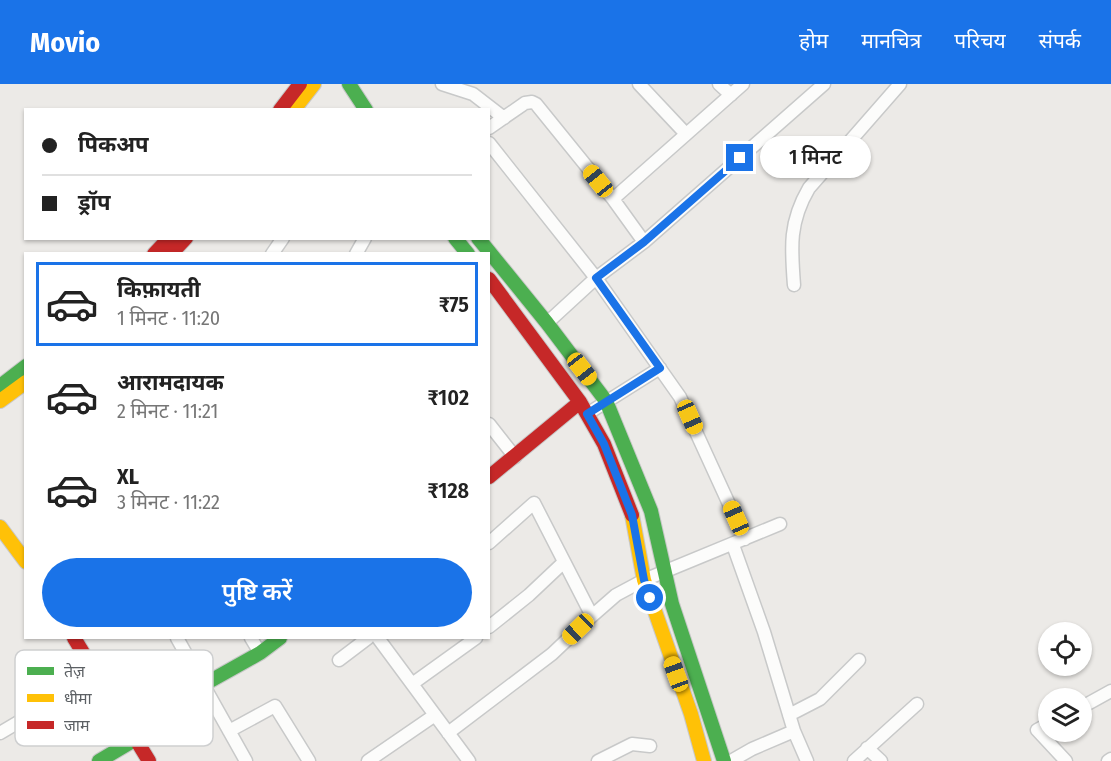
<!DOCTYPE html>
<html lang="hi">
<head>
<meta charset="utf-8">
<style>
  body { margin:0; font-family:"Fira Sans Condensed","Noto Sans Devanagari",sans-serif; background:#f6f6f6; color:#222; height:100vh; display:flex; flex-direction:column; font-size:22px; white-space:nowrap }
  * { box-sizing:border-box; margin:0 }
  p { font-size:20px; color:#767676 }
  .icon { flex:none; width:33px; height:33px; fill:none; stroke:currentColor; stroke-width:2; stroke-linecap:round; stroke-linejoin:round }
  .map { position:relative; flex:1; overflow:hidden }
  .details { position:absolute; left:24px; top:168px; width:466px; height:387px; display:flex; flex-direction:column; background:#fff; border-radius:0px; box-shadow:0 2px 4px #0004 }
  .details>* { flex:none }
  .banner { position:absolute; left:24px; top:24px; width:466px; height:132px; border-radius:0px; box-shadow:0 2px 4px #0004; display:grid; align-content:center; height:132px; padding:0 18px; background:#fff }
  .buttons { position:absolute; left:1038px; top:538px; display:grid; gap:12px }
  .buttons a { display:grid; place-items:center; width:54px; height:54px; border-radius:50%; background:#fff; box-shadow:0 2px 4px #0004; font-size:30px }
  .end { position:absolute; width:27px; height:27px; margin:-14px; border:8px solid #1a73e8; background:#fff; box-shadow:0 0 0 3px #fff }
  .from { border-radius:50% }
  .bubble { position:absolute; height:42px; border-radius:21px; background:#fff; box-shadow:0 2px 4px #0004; font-size:20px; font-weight:600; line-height:42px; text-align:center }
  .car { position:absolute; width:18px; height:36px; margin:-18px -9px; border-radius:8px; box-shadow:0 0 4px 2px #0007; background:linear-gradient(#f5c518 24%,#345 0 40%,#f5c518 0 76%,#345 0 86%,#f5c518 0) }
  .banner b { display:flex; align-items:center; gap:21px; height:57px; font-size:22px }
  .banner b+b { border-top:2px solid #e0e0e0 }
  .banner i { width:15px; height:15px; background:#222 }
  ul { padding:10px 0 0; list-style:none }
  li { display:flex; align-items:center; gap:18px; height:84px; margin:0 12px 9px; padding:0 6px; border:3px solid transparent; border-radius:0px }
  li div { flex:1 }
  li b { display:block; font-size:22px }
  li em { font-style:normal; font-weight:600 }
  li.active { border-color:#1a73e8 }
  li>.icon { width:54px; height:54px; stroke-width:1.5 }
  .action { display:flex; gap:12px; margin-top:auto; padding:12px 18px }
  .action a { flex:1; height:69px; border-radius:36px; background:#1a73e8; color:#fff; font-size:24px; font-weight:600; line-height:69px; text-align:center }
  header { display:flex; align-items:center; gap:36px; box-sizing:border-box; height:84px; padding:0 30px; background:#1a73e8; color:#fff }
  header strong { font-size:28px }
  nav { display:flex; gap:33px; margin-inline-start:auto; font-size:21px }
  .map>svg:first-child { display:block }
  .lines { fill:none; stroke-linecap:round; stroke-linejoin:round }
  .street-casing { stroke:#c8c9c9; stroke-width:15 }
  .fast-casing { stroke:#c8c8c8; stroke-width:16 }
  .slow-casing { stroke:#c8c8c8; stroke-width:16 }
  .jam-casing { stroke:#c8c8c8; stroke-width:16 }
  .street { stroke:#fcfcfb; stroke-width:12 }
  .fast { stroke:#4caf50; stroke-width:14 }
  .slow { stroke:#ffc107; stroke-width:14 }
  .jam { stroke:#c62828; stroke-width:14 }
  .route { stroke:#1a73e8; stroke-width:8 }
  .key { fill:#fff; stroke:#cecfd0; stroke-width:1.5 }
  .key-label { font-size:16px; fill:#5c6064 }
</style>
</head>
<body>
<header>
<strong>Movio</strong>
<nav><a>होम</a><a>मानचित्र</a><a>परिचय</a><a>संपर्क</a></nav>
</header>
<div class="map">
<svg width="1111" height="677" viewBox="0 0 1111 677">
  <rect width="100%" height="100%" fill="#eceae7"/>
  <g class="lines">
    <g class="street-casing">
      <path id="street" d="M442,0L473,10L504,34
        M639,0L686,50
        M719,0L731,11
        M489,44L525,19L532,18L536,20L613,115L644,158
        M489,59L596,194L680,313L745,455
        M613,115L743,0
        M272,170L283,154
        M356,170L365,154
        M794,201C791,163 789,138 809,104L900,0
        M547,239L596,194L644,158L824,0
        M587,330L660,284
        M489,340L515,373
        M489,459L534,419L592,532L616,511L644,496L780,440
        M733,461L764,548L794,647L807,677
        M489,543L529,511L564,478
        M177,554L246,677
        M251,554L260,569
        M378,554L469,677
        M339,576L368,554
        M412,600L476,554
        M1082,623L1111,607
        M789,631L820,615L859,576
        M1048,640L1037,646L1066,677
        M229,647L275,622L309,677
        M0,649L98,591
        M448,649L552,570L592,532
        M867,664L881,677
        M368,677L435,631
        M598,677L632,660L650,662
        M731,677L752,665L794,647
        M854,677L917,620
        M1108,677L1111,675"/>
    </g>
    <g class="fast-casing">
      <path id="fast" d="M349,0L366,26
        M455,154L468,170
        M478,154L547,239L606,317L651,427L672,520L724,677
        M0,302L26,282
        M99,677L136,655L203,601L260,569L280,554"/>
    </g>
    <g class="slow-casing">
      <path id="slow" d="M296,23L314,0
        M0,317L26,298
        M632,431L644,496L691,630L704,677
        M0,443L26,478"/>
    </g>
    <g class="jam-casing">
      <path id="jam" d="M280,26L300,0
        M154,170L169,154
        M171,170L186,154
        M489,195L580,318L604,360L632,431
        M489,393L580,318
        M74,554L149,677"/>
    </g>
    <use href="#street" class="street"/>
    <use href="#fast" class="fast"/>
    <use href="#slow" class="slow"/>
    <use href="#jam" class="jam"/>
  </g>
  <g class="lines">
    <path class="route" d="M650,514L644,496L632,431L604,360L587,330L660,284L596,194L644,158L740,74"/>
  </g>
  <rect x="15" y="566" width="198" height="96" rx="9" class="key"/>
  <rect x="27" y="583" width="27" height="8" fill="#4caf50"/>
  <rect x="27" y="610" width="27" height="8" fill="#ffc107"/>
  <rect x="27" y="637" width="27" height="8" fill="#c62828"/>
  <g class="key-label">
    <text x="64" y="593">तेज़</text>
    <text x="64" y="620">धीमा</text>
    <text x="64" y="647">जाम</text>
  </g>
</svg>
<div class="buttons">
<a><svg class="icon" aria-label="locate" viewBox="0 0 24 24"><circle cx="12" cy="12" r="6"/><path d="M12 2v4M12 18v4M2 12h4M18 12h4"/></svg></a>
<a><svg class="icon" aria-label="layers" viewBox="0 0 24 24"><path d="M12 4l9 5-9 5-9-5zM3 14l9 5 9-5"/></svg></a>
</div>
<i class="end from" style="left:650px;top:514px"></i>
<i class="end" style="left:740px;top:74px"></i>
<div class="bubble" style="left:760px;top:52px;width:111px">1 मिनट</div>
<i class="car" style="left:598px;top:97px;rotate:321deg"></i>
<i class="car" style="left:582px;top:285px;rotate:142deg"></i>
<i class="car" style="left:690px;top:333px;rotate:156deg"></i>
<i class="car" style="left:736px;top:434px;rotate:336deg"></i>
<i class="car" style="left:578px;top:545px;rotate:226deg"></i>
<i class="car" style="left:676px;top:590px;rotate:340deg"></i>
<div class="banner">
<b><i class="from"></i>पिकअप</b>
<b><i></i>ड्रॉप</b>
</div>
<section class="details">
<ul>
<li class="active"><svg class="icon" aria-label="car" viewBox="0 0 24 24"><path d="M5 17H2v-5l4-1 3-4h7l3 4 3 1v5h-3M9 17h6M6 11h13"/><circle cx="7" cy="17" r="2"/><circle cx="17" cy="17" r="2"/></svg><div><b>किफ़ायती</b><p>1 मिनट · 11:20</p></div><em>₹75</em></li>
<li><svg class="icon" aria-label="car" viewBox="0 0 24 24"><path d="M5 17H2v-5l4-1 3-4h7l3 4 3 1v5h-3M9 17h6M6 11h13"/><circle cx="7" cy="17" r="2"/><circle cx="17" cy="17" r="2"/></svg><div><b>आरामदायक</b><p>2 मिनट · 11:21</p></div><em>₹102</em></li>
<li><svg class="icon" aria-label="car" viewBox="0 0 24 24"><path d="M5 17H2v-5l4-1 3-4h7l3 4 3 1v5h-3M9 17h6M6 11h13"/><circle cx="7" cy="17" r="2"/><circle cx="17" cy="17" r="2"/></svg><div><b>XL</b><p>3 मिनट · 11:22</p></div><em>₹128</em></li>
</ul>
<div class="action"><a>पुष्टि करें</a></div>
</section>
</div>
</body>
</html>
